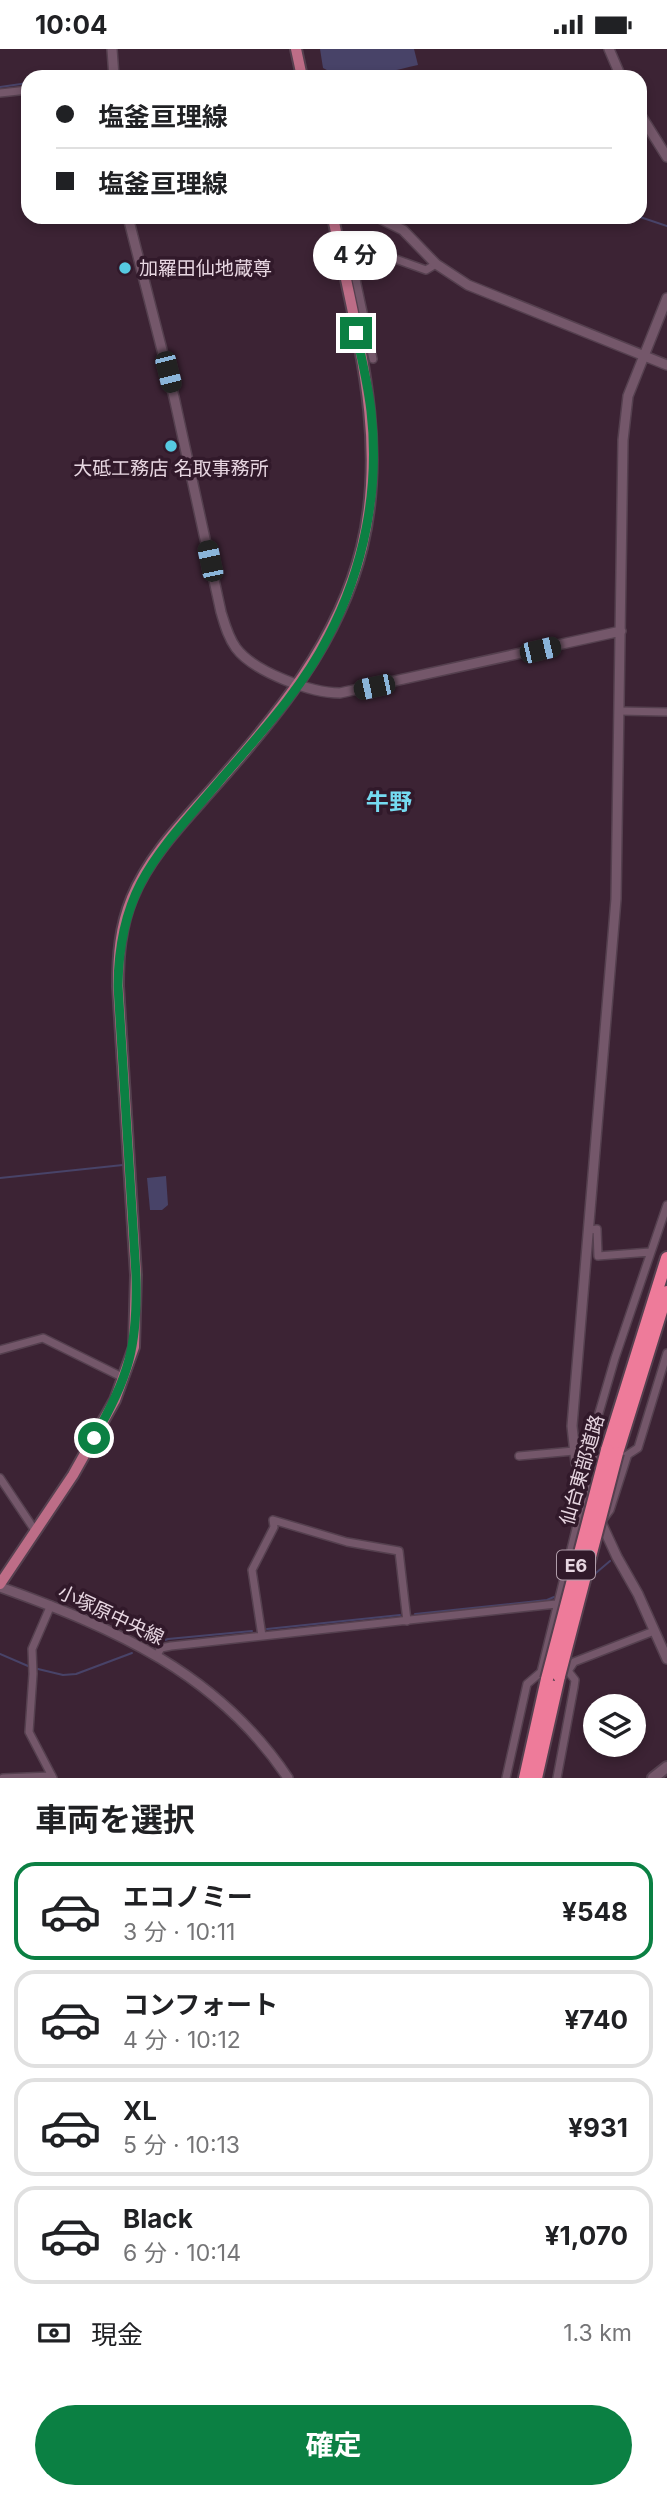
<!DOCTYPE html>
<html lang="ja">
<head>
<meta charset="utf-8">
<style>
  body { margin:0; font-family:Inter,"Noto Sans JP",sans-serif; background:#f2f2f2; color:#202124; height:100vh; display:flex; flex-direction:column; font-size:26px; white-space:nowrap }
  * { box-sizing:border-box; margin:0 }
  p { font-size:23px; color:#757577 }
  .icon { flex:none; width:38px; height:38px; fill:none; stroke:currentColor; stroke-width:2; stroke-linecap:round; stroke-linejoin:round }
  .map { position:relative; height:1729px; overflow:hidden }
  .details { display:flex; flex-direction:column; background:#fff; flex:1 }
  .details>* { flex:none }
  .guide { position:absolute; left:21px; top:21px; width:626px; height:154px; border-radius:21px; box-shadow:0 4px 10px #0003; display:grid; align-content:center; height:154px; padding:0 35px; background:#fff }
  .controls { position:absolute; left:583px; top:1645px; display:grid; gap:14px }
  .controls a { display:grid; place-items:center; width:63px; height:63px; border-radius:50%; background:#fff; box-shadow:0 4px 10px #0003; font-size:35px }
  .end { position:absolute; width:32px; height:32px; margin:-16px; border:9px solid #0b8043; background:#fff; box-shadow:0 0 0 4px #fff }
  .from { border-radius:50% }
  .bubble { position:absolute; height:49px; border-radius:24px; background:#fff; box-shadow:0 4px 10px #0003; font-size:23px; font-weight:700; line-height:49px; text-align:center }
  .car { position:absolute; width:21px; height:42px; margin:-21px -10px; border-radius:9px; box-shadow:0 0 5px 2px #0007; background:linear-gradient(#222 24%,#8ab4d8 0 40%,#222 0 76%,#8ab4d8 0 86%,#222 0) }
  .guide b { display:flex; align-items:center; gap:24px; height:66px; font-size:26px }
  .guide b+b { border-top:2px solid #e0e0e0 }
  .guide i { width:18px; height:18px; background:#202124 }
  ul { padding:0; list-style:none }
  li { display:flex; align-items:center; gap:21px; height:98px; margin:0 14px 10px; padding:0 21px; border:4px solid #e0e0e0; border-radius:21px }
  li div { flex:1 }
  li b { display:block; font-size:26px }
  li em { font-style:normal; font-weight:700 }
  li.current { border-color:#0b8043 }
  li>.icon { width:63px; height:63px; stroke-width:1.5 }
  h2 { padding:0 35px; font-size:32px; line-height:84px }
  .pay { display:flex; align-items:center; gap:18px; height:77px; padding:0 35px; font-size:26px }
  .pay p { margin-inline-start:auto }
  .button { display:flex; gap:14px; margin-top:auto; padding:14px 35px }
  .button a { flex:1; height:80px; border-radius:42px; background:#0b8043; color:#fff; font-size:28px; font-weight:700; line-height:80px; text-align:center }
  .status { display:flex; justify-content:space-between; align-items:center; height:49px; padding:0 35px; background:#fff; direction:ltr }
  .status svg { height:19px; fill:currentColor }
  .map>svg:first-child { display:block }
  .water { fill:#484368 }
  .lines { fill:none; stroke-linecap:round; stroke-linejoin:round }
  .stream { stroke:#484368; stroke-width:2 }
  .minor-casing { stroke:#55404f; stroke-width:10 }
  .tertiary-casing { stroke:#55404f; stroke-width:12 }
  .secondary-casing { stroke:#55404f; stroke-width:14 }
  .primary-casing { stroke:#55404f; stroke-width:14 }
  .motorway-casing { stroke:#55404f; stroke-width:16 }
  .minor { stroke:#74576a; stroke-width:7 }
  .tertiary { stroke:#74576a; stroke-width:9 }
  .secondary { stroke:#74576a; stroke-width:10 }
  .primary { stroke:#bd6d87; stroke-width:10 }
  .motorway { stroke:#ee7b9a; stroke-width:12 }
  .motorway-bridge-casing { stroke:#55404f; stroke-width:16; stroke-linecap:butt }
  .motorway-bridge { stroke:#ee7b9a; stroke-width:12 }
  .route { stroke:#0b8043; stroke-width:9 }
  .poi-dot { fill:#56c9e1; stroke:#31192a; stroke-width:2.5 }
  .labels { text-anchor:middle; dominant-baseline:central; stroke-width:7; stroke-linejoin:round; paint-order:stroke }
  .shield { fill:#31192a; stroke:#b09daa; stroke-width:2 }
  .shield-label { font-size:18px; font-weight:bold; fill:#e7d6e1 }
  .poi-label { font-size:19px; fill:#e7d6e1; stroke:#31192a; text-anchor:start }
  .street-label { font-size:19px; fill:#e7d6e1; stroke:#31192a }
  .quarter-label { font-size:23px; font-weight:bold; fill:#75dbf1; stroke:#31192a }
</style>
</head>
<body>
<div class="status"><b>10:04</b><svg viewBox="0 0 49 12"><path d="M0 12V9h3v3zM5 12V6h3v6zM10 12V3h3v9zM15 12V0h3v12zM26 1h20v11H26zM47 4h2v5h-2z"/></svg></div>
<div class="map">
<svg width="667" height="1729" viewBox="0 0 667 1729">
  <rect width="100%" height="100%" fill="#3c2334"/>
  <path class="water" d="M320,0H414L418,16C384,23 355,36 323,19Z
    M166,1127L168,1156L162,1161H150L147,1129Z"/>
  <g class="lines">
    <path class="stream" d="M153,28L293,24
      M0,38L28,34
      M640,168L667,177
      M0,1129L123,1116
      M590,1529L610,1512
      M415,1565L547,1551L554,1548
      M267,1580L400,1566
      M156,1594L168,1590L252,1582
      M0,1605L28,1617
      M38,1620L63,1626L76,1625L132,1604"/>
    <g class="minor-casing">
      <path id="minor" d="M0,44L28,41
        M373,310L348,193L426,221L436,215
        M619,662L667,663
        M589,1181L597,1180L598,1207L650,1203
        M0,1301L43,1289L124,1329
        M587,1405L596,1411L621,1410L638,1399L667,1304
        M519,1407L574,1402
        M576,1414L587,1405L615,1309L667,1156
        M0,1429L36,1483
        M601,1473L610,1461L627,1408
        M51,1556L32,1600L33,1625L29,1683L53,1729
        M262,1587L252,1521L274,1478L273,1471L347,1493L399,1502L407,1572
        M157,1606L161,1599L171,1597L556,1555
        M3,1729L52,1727
        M506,1729L527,1635L541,1623L586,1439
        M557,1729L574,1638L575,1631L568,1622L574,1613L654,1582"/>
    </g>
    <g class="tertiary-casing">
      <path id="tertiary" d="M112,0L114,28
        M609,0L621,28
        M640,65L667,108
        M128,168L174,348L221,563C225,576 228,588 236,599C254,623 311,644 340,644L621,582
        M377,168L403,181L436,215L468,236L667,316
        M593,1456L576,1414L572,1377L616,850L623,391L628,347L667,249
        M599,1469L617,1508L638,1545L667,1610
        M0,1538C114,1579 218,1624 288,1729"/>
    </g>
    <g class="secondary-casing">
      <path id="secondary" d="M653,1729L667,1718"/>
    </g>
    <g class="primary-casing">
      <path id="primary" d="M296,0L302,28
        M0,1535L73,1426L115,1351L134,1298L136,1226L118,937C118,907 120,878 132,849C149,807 184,772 213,739C277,667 339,593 362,498C389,386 354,277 333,168"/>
    </g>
    <g class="motorway-casing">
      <path id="motorway" d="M607,1401L667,1209
        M617,1404L667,1243
        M525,1729L547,1630
        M536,1729L559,1627"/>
    </g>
    <use href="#minor" class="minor"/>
    <use href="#tertiary" class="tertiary"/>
    <use href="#secondary" class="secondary"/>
    <use href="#primary" class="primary"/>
    <use href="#motorway" class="motorway"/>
    <g class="motorway-bridge-casing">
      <path id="motorway-bridge" d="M559,1627L617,1404
        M547,1630L607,1401"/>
    </g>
    <use href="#motorway-bridge" class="motorway-bridge"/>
  </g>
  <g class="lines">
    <path class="route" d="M94,1389C129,1326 138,1299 136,1226L118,937C119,840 157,805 217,735C256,689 301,642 328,588C364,520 380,439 371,362C368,336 362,310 356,284"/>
  </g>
  <g class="poi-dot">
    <circle cx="125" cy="219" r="7"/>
    <circle cx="171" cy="397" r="7"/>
  </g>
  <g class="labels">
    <rect class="shield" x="557" y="1501.5" width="38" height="29" rx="5"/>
    <g class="shield-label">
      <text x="576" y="1516">E6</text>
    </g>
    <g class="poi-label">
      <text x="139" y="219">加羅田仙地蔵尊</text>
      <text x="171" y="419" text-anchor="middle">大砥工務店 名取事務所</text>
    </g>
    <g class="street-label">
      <text transform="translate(582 1421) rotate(-74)">仙台東部道路</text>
      <text transform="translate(111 1566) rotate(25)">小塚原中央線</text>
    </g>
    <g class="quarter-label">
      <text x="389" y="753">牛野</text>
    </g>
  </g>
</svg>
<div class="controls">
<a><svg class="icon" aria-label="layers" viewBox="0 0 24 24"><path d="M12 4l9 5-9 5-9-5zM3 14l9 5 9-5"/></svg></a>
</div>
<i class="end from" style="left:94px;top:1389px"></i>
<i class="end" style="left:356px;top:284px"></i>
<div class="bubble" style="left:313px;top:182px;width:84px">4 分</div>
<i class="car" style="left:168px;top:323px;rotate:166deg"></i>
<i class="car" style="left:210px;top:512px;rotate:348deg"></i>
<i class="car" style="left:540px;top:601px;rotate:77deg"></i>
<i class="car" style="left:374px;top:638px;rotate:258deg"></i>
<div class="guide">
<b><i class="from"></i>塩釜亘理線</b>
<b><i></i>塩釜亘理線</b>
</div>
</div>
<section class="details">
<h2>車両を選択</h2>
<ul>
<li class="current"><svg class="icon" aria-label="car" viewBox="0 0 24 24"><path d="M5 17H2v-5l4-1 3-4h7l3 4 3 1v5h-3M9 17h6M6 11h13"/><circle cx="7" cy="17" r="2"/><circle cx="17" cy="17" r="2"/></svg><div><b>エコノミー</b><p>3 分 · 10:11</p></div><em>¥548</em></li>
<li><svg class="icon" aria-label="car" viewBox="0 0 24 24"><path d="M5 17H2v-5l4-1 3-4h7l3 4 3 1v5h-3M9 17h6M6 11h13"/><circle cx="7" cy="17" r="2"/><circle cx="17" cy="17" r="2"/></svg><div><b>コンフォート</b><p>4 分 · 10:12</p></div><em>¥740</em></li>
<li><svg class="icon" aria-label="car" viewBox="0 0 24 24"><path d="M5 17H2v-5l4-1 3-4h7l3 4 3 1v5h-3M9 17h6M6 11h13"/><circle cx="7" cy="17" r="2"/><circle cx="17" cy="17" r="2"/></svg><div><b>XL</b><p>5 分 · 10:13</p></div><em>¥931</em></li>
<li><svg class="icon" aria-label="car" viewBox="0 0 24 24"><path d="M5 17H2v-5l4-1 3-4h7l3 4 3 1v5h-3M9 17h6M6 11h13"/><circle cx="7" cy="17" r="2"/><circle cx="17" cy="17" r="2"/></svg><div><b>Black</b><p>6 分 · 10:14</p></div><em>¥1,070</em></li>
</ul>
<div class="pay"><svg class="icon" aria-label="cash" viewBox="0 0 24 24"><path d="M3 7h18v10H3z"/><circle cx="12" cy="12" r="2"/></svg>現金<p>1.3 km</p></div>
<div class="button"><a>確定</a></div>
</section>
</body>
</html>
